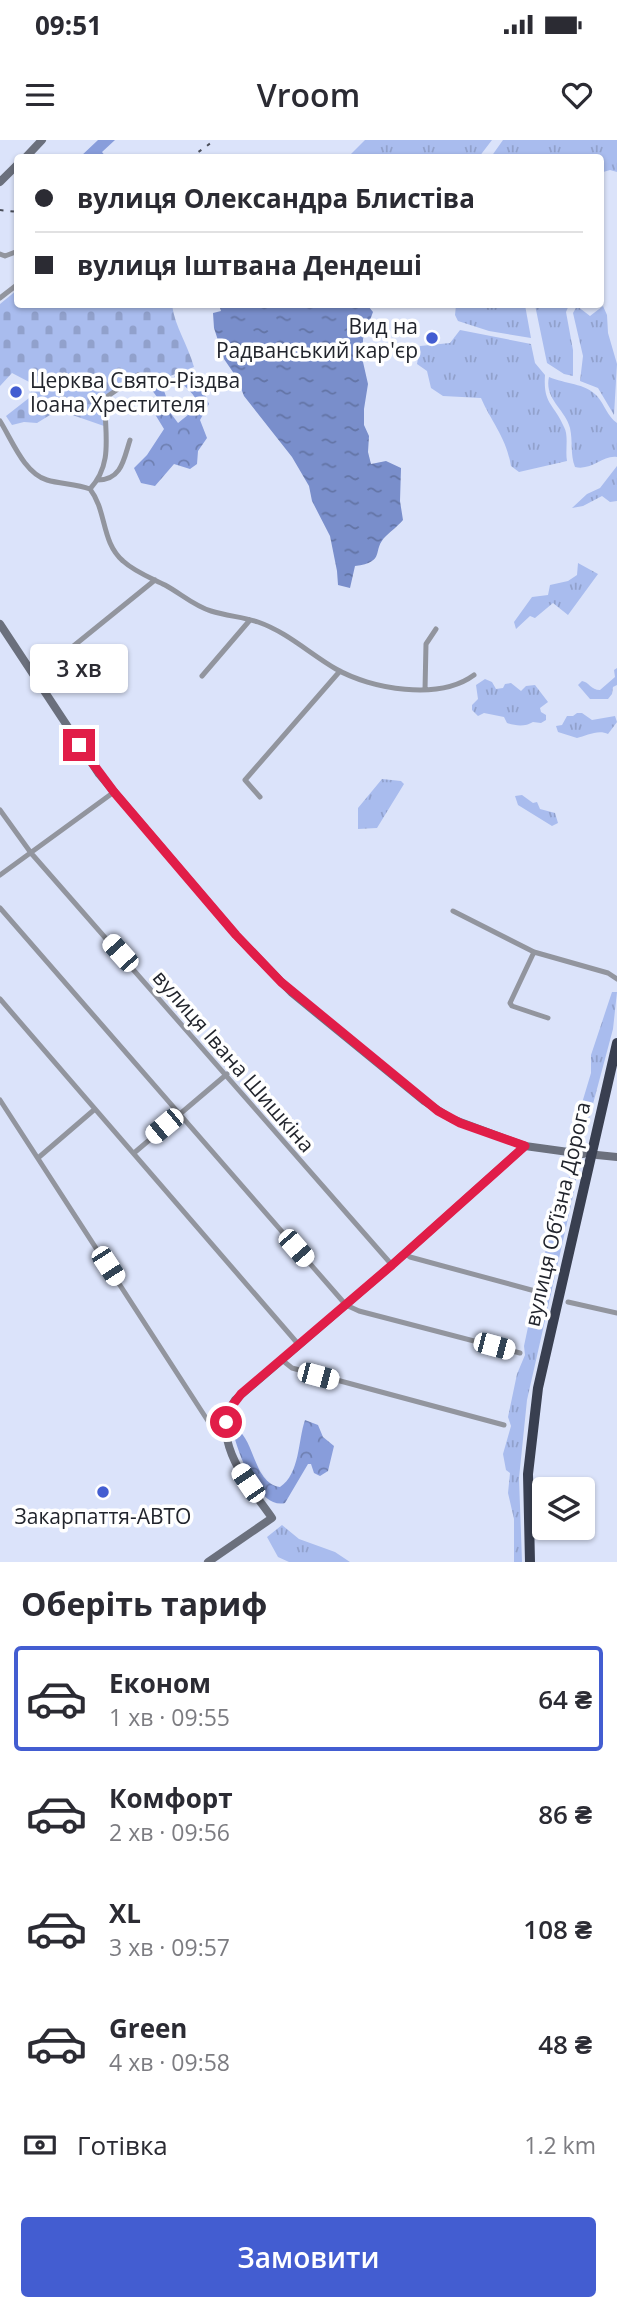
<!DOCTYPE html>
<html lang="uk">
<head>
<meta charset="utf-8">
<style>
  body { margin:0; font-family:"Open Sans",sans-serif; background:#f7f7f7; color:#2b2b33; height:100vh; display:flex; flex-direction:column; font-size:26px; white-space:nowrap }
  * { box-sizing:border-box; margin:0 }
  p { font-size:23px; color:#7c7c81 }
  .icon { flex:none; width:38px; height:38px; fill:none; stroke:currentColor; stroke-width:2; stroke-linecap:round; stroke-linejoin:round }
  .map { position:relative; height:1422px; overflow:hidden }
  .sheet { display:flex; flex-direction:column; background:#fff; flex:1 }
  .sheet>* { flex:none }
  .hud { position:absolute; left:14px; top:14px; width:590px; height:154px; border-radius:7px; box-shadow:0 2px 5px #0004; display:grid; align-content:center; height:154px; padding:0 21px; background:#fff }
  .buttons { position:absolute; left:532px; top:1337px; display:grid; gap:14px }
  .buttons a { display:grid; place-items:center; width:63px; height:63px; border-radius:7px; background:#fff; box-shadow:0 2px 5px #0004; font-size:35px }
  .end { position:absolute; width:32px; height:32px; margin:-16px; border:9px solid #e11d48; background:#fff; box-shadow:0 0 0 4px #fff }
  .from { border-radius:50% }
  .bubble { position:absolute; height:49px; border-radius:7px; background:#fff; box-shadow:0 2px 5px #0004; font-size:23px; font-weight:600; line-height:49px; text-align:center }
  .car { position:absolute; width:21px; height:42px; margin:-21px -10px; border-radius:9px; box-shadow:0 0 5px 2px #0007; background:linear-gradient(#fff 24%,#345 0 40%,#fff 0 76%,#345 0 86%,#fff 0) }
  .hud b { display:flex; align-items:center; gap:24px; height:66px; font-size:26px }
  .hud b+b { border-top:2px solid #e1e1e2 }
  .hud i { width:18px; height:18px; background:#2b2b33 }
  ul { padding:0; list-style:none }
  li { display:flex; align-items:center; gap:21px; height:105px; margin:0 14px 10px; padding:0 7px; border:4px solid transparent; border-radius:7px }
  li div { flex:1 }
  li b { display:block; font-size:26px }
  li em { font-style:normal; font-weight:600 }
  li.on { border-color:#435dd1 }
  li>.icon { width:63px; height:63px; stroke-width:1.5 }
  h2 { padding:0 21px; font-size:32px; line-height:84px }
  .pay { display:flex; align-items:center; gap:18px; height:77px; padding:0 21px; font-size:26px }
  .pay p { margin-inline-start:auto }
  .button { display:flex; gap:14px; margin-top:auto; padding:14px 21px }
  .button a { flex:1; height:80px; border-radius:7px; background:#435dd1; color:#fff; font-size:28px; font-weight:600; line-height:80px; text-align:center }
  .status { display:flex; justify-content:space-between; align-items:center; height:49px; padding:0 35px; background:#fff; direction:ltr }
  .status svg { height:19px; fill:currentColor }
  header { display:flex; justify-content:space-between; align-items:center; height:91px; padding:0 21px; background:#fff; font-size:32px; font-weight:600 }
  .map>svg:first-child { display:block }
  .grass { fill:url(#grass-tufts) }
  .forest { fill:url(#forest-crowns) }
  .cemetery { fill:url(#cemetery-stones) }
  .water { fill:url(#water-ripples) }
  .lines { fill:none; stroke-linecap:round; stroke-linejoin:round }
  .street { stroke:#92959e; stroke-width:5 }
  .secondary { stroke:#6b707d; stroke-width:8 }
  .highway { stroke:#393f50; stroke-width:10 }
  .rail { stroke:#4a4e59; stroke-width:2; stroke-dasharray:3.5 7; stroke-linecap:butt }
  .route { stroke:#e11d48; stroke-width:9 }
  .poi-dot { fill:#435dd1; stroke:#fff; stroke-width:2.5 }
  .labels { text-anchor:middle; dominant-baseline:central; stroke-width:7; stroke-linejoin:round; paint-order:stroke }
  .poi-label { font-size:21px; fill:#22252d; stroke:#fff; text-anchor:end }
  .street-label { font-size:21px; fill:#22252d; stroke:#fff }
</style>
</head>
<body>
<div class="status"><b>09:51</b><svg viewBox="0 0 49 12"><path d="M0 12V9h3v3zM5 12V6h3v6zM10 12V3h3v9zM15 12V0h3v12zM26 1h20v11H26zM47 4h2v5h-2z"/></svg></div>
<header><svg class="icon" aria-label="menu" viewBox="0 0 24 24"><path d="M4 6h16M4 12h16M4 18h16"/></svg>Vroom<svg class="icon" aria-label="heart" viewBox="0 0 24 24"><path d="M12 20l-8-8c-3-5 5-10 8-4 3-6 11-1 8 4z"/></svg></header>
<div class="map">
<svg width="617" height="1422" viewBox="0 0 617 1422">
  <defs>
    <pattern id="grass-tufts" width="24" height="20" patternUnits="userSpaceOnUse" patternTransform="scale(1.75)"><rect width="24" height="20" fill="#a9bcee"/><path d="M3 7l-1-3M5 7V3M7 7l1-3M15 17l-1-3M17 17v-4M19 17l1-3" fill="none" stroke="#91a1cc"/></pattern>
    <pattern id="forest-crowns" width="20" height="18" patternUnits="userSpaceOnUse" patternTransform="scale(1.75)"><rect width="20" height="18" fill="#889ddb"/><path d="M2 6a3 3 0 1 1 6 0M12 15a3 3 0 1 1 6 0" fill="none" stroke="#6f80b2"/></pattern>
    <pattern id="cemetery-stones" width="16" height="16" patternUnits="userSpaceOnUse" patternTransform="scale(1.75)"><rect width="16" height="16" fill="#a9bcee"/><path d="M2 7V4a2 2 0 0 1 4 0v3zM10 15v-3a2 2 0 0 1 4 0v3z" fill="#91a1cc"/></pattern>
    <pattern id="water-ripples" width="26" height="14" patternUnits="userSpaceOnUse" patternTransform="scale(1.75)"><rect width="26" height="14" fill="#798ecb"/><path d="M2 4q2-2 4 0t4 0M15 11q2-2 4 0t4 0" fill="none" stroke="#6374a5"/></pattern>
  </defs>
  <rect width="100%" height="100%" fill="#dbe3fa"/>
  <path class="grass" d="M365,0H492L479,17H348Z
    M503,0H617V32L610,30L600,33V18L491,17Z
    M456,165H525L531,198L489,191L458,181L455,175Z
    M535,165H569L566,172L573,210V236L564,234L547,223Z
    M577,166L590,176L603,166L607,175L608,193L617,224L614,275L598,248L580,241L583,216L573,173Z
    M460,190L531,204L535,223L545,235C543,265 554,263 564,287C569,296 565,310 567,321L519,332L511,326C506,297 492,283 481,258L443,256L431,248L427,231L417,224L420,206L450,203Z
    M549,237C565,244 585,243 597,256C605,265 607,276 617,283V317C602,315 592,331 575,327C570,314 573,301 570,288C565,269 544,259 549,237Z
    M617,326V361L610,362L602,356L583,366L572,368L587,354L600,348Z
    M578,423L598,434L568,475L553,463L535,478L530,476L516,489L514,482L532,457L548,455L550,445L568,441L577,435Z
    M617,528V545L613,547L612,554L608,559H590L578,545L582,541C589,542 591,550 600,550L615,537L614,530Z
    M485,539L492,542L496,549L503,548L505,544L511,543L521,551L526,546L535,545L548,562L540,568L541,572L546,575V580L541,583L533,582C525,587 516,586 507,583L504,577L484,573L478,576L472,570V565L478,559L476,545Z
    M577,573H582L592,580L615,576L617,582L608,594C598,589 586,596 577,598L558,592L556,586L562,585L567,576H573Z
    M382,639L401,641L404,644L377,688L358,689V668Z
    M522,655L533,663L537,662L540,669L555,673L558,683L552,686L518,665L515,656Z
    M612,852H617L613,889L582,1005L579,1007H574L573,993L591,933V915Z
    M574,1028L577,1031L574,1052L527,1260L519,1338L522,1422H514V1379L508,1353L510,1333L506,1330L503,1314L511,1286L508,1277L517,1234L525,1215L524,1206L528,1187L539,1155L538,1146L551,1085L560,1060L559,1055Z
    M282,1385L299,1399L335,1412L350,1422H289L278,1417L267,1397Z"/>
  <path class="forest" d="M98,0H115L102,12L106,17H80Z
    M195,232L209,264L200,280L207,298L198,311L197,324L190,329L174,324L155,346L141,343L134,328L147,315L164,289L150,266L157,257L146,242L148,239L158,250L163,248L168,262L166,267L178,283L199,266C193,250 185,248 174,236Z
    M305,1280L318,1285L323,1297L334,1306L328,1331L320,1336L314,1333L311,1324H308L285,1363C258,1370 237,1311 233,1291L236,1289C255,1299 253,1343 280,1347C300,1334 298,1300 305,1280Z"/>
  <path class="cemetery" d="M17,150L18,164L172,165C175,187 188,205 194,227L170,236L145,238L140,233L105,257L104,286L58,270L37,283L24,282L12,285L6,276L29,258L33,244L12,233L0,246V164Z"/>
  <path class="water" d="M219,165H359L369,167L373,172L363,199V222L368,244L364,269V285L369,296L368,312L371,324L386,321L401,328L400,361L403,380C397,387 392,390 386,396C371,410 387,422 355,426L350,448L338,445L337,431L330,396L312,361L309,346L292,317L244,256L237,238L224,219L214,188L213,173L221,171Z"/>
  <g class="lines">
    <path class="street" d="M0,114L5,116L18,111
      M0,158L18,144
      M0,281C12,300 24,333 47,340C61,344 76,344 90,349C107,371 101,402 123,421C135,432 151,438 165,445C180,453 194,466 211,471C227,476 243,477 258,482C287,492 310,514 336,529C371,549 439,561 474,535
      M98,340C122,340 124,318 130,300
      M90,349C113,324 105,296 105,264L108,256L138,235
      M71,508L155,440
      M202,536L250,480
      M425,550L426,504L436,489
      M260,657L245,640L340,531
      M0,670L31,713L392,1125
      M0,735L114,652
      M0,768L346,1165L359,1171L520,1213
      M453,771L534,812L608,833L617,839
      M534,812L510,863L512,866L548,878
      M0,859L299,1205
      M0,960L208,1281L228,1302
      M134,1013L227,934
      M38,1018L95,969
      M404,1113L410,1117L535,1151
      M568,1162L617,1173
      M282,1220L292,1228L504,1285"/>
    <path class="secondary" d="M25,18L42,0
      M0,42L18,24
      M0,484L99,634L236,795L292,853L424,961L452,979L525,1006L583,1014
      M597,1015L617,1017
      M208,1422L272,1378C251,1348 207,1298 235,1260L392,1125L525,1006"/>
    <path class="highway" d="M530,1422L528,1334L538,1248L617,903"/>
    <path class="rail" d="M190,18L215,0
      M0,70L18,72"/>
  </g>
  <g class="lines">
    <path class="route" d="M79,605L114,652L236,795L281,842L438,971L460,983L525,1006L392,1125L241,1254L228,1271L226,1282"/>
  </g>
  <g class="poi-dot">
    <circle cx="432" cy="198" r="7"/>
    <circle cx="16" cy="252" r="7"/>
    <circle cx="103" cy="1352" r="7"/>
  </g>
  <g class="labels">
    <g class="poi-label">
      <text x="418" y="186">Вид на<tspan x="418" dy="24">Радванський кар'єр</tspan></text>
      <text x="30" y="240" text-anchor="start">Церква Свято-Різдва<tspan x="30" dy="24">Іоана Хрестителя</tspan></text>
      <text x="103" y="1376" text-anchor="middle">Закарпаття-АВТО</text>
    </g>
    <g class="street-label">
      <text transform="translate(234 921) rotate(49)">вулиця Івана Шишкіна</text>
      <text transform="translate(557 1074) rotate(-77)">вулиця Обʼїзна Дорога</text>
    </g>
  </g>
</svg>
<div class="buttons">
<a><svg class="icon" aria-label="layers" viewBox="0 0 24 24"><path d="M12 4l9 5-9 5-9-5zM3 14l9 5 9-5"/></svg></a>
</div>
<i class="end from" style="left:226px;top:1282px"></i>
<i class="end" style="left:79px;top:605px"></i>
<div class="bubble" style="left:30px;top:504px;width:98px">3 хв</div>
<i class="car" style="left:120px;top:813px;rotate:318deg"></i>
<i class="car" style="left:164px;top:986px;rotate:230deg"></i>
<i class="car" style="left:296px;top:1108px;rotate:139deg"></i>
<i class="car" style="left:108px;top:1126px;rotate:147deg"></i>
<i class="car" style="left:494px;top:1206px;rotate:105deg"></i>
<i class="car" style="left:318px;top:1236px;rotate:105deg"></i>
<i class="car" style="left:248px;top:1343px;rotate:326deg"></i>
<div class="hud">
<b><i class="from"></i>вулиця Олександра Блистіва</b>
<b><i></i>вулиця Іштвана Дендеші</b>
</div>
</div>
<section class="sheet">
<h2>Оберіть тариф</h2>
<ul>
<li class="on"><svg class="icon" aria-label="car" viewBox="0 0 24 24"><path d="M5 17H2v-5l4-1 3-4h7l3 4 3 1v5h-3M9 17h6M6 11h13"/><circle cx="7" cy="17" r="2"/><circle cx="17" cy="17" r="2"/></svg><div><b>Економ</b><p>1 хв · 09:55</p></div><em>64 ₴</em></li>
<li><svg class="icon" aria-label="car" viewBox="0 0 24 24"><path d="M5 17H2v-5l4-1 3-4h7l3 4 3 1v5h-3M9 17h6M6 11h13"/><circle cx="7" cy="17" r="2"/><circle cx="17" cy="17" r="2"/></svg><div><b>Комфорт</b><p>2 хв · 09:56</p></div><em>86 ₴</em></li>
<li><svg class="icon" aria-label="car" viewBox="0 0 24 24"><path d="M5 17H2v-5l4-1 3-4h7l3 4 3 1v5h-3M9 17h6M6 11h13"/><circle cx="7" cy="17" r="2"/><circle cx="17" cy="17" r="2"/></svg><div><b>XL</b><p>3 хв · 09:57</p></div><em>108 ₴</em></li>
<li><svg class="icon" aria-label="car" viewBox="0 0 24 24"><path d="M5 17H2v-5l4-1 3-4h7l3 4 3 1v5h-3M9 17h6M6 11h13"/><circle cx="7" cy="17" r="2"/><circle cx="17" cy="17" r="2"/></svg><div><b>Green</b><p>4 хв · 09:58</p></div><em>48 ₴</em></li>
</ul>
<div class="pay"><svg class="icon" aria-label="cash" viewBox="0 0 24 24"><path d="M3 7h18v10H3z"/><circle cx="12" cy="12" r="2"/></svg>Готівка<p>1.2 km</p></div>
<div class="button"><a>Замовити</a></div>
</section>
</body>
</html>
